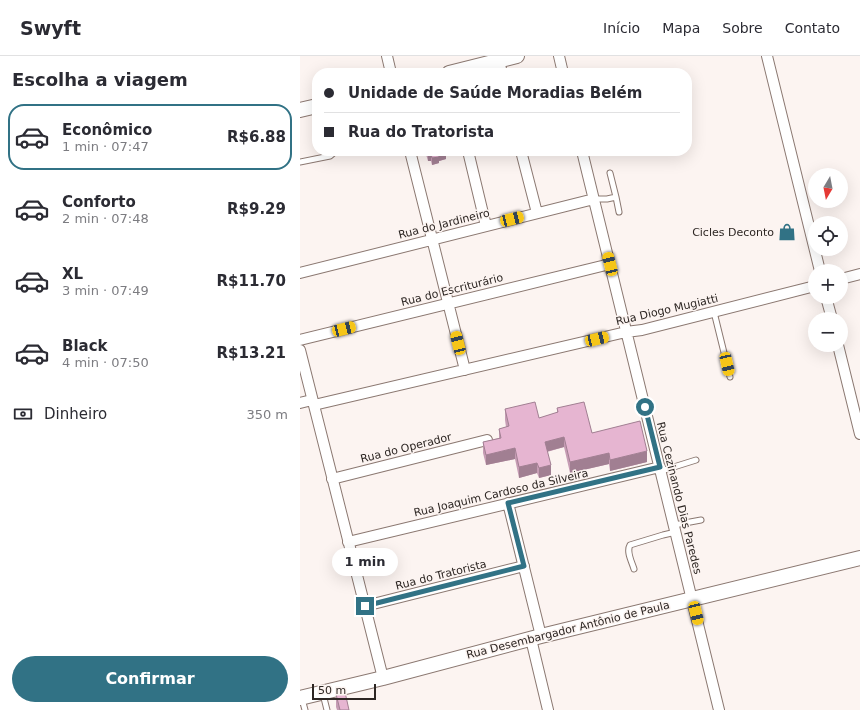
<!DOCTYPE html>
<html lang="pt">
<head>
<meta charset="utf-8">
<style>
  body { margin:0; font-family:"DejaVu Sans",sans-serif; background:#f2f2f3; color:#2b2b33; height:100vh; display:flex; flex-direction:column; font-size:15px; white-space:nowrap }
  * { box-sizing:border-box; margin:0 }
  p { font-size:13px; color:#7c7c81 }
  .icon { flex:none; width:22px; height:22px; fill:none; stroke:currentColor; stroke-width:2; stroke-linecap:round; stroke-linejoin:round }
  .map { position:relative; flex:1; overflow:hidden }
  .details { display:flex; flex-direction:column; background:#fff; width:300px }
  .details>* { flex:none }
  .hud { position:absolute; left:12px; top:12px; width:380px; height:88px; border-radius:16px; box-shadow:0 4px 16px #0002; display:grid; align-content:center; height:88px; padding:0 12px; background:#fff }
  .needle { width:26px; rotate:190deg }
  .tools { position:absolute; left:508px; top:112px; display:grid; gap:8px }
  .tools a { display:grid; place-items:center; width:40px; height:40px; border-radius:50%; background:#fff; box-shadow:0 4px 16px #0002; font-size:20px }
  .scale { position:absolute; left:12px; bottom:10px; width:64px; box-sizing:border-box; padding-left:4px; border:2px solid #2d2623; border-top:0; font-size:11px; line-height:14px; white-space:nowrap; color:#2d2623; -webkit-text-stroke:3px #fcf4f1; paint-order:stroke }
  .end { position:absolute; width:18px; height:18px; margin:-9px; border:5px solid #317285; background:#fff; box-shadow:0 0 0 2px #fff }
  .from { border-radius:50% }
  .bubble { position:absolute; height:28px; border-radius:14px; background:#fff; box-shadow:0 4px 16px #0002; font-size:13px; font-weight:700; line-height:28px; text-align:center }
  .car { position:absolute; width:12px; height:24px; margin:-12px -6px; border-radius:5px; box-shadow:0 0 3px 1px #0007; background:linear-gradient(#f5c518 24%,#345 0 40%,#f5c518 0 76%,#345 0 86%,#f5c518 0) }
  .hud b { display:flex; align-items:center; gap:14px; height:38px; font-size:15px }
  .hud b+b { border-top:1px solid #e1e1e2 }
  .hud i { width:10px; height:10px; background:#2b2b33 }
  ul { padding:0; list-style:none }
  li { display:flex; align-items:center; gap:12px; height:66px; margin:0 8px 6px; padding:0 4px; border:2px solid transparent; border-radius:16px }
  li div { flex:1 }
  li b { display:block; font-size:15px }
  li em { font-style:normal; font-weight:700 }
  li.active { border-color:#317285 }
  li>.icon { width:36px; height:36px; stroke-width:1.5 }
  h2 { padding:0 12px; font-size:18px; line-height:48px }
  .pay { display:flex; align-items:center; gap:10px; height:44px; padding:0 12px; font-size:15px }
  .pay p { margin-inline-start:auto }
  .action { display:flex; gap:8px; margin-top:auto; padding:8px 12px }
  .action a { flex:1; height:46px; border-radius:24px; background:#317285; color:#fff; font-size:16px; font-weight:700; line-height:46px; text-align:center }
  header { display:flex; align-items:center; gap:24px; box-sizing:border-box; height:56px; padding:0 20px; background:#fff; border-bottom:1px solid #e1e1e2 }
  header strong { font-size:19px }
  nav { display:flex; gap:22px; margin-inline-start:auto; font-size:14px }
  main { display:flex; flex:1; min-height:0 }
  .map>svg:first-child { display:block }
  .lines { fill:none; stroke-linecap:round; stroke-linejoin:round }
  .lane-casing { stroke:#8b7871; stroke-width:7 }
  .street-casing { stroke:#8b7871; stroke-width:12 }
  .secondary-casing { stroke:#8b7871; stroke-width:16 }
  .lane { stroke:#fff; stroke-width:5 }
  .street { stroke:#fff; stroke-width:10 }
  .secondary { stroke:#fff; stroke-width:14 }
  .wall { fill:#c69cb4 }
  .shaded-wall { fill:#a17f92 }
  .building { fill:#e6b5d1; stroke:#a17f92 }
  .route { stroke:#317285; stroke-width:5 }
  .labels { text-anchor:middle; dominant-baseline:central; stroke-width:3; stroke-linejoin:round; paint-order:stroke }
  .street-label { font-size:11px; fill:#2d2623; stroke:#fcf4f1 }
  .poi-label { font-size:11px; fill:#2d2623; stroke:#fcf4f1; text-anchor:end }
</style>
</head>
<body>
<header>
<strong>Swyft</strong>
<nav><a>Início</a><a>Mapa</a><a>Sobre</a><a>Contato</a></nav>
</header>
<main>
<section class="details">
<h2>Escolha a viagem</h2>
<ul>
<li class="active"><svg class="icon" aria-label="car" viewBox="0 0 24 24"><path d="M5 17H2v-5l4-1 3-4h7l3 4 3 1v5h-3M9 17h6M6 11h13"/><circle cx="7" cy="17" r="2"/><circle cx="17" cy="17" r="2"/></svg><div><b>Econômico</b><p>1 min · 07:47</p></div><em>R$6.88</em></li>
<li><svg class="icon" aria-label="car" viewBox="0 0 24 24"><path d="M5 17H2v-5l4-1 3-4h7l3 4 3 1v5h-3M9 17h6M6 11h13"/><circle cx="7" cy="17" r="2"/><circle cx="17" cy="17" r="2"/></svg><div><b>Conforto</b><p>2 min · 07:48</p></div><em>R$9.29</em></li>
<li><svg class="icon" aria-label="car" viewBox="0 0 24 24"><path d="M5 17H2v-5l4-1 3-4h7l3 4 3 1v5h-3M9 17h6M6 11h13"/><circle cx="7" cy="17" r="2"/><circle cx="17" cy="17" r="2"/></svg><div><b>XL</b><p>3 min · 07:49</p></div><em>R$11.70</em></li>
<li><svg class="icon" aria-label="car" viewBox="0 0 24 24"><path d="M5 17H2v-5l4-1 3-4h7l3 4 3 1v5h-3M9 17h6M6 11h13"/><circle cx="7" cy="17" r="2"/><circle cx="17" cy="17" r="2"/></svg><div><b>Black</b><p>4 min · 07:50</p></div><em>R$13.21</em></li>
</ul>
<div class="pay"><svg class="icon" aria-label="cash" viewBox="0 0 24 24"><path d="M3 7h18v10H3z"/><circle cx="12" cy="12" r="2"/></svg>Dinheiro<p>350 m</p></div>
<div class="action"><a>Confirmar</a></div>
</section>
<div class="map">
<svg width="560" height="654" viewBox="0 0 560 654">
  <rect width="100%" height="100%" fill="#fcf4f1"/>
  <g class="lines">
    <g class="lane-casing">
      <path id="lane" d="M0,106L30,100L36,95
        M310,117L316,141
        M294,143H307L316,141L319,156
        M414,256L430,321
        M361,415L396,404
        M374,469L401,464
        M334,513C332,506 326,496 330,489L363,479L376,476
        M23,638L27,654
        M2,643L5,654"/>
    </g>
    <g class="street-casing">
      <path id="street" d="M87,0L91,17
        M259,0L263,17
        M467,0L520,215
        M199,5L202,17
        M110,95L165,314
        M168,95L186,170
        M221,95L237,157
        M282,95L419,654
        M0,217L294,143
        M541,223L560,218
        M526,241L532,263
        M0,284L310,208
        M538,289L560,378
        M0,294L83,622
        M0,347L12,344
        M14,349L326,276L342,274L515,230
        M32,423L187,384
        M208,447L241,580
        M48,486L360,411
        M65,550L224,510
        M231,583L248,654"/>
    </g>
    <g class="secondary-casing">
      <path id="secondary" d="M149,17L217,0
        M0,54L17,50
        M0,642L83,622L241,580L560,502"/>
    </g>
    <use href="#lane" class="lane"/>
    <use href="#street" class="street"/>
    <use href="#secondary" class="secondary"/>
  </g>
  <path class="wall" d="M125,95H146V103L139,105V107L132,109L131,105H128Z
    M257,352L292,377L347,406L310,415L309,408L270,417L264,391L247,396L251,419L239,422L237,417L219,422L215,403L186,409L183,397V386L199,382V373L206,371L205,364V353L239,362L257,357Z
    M36,638L49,654H37L36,651Z"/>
  <path class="shaded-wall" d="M146,96V103L139,105V107L132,109V102L139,98Z
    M131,98V105H128V99Z
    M264,381V391L245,396V386Z
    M215,392V403L186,409V399Z
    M347,395V406L310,415V404Z
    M309,397V408L270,417V406Z
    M237,407V417L219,422V411Z
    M251,409V419L239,422V412Z"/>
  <path class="building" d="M127,95H146V96L139,98V101L132,102L131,98L128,99Z
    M235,346L239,362L258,356L257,352L284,346L292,377L340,365L347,395L310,404L309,397L270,406L264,381L245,386L251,409L239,412L237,407L219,411L215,392L186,399L183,386L201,382L199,373L209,370L205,353Z
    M45,636L49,654H40L36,638Z"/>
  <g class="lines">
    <path class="route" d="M65,550L224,510L208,447L360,411L345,351"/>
  </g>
  <defs>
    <g id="shop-bare" transform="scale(1.38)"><path d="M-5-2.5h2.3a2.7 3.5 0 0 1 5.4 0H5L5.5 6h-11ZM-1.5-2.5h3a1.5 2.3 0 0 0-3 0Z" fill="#317285" stroke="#fcf4f1" stroke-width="2.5" paint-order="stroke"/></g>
  </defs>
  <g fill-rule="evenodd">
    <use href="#shop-bare" x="487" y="176"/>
  </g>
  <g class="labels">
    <g class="street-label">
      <text transform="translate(144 168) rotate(-14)">Rua do Jardineiro</text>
      <text transform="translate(152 234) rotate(-14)">Rua do Escriturário</text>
      <text transform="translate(367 254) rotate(-13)">Rua Diogo Mugiatti</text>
      <text transform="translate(106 392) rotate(-14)">Rua do Operador</text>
      <text transform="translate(201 437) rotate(-13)">Rua Joaquim Cardoso da Silveira</text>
      <text transform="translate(379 442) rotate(76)">Rua Cezinando Dias Paredes</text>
      <text transform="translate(141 519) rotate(-14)">Rua do Tratorista</text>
      <text transform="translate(268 574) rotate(-14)">Rua Desembargador Antônio de Paula</text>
    </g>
    <g class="poi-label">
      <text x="474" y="176">Cicles Deconto</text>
    </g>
  </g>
</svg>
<div class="tools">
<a><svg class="needle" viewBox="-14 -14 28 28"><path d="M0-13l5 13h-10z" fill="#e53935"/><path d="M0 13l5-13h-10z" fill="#7c7c81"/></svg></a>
<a><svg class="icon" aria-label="locate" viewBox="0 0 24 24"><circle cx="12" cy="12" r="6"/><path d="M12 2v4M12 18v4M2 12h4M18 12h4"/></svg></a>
<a>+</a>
<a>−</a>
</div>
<div class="scale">50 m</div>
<i class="end from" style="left:345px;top:351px"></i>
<i class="end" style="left:65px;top:550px"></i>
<div class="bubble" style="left:32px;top:492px;width:66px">1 min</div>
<i class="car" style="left:212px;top:163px;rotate:76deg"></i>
<i class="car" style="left:310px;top:208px;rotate:346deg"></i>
<i class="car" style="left:44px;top:273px;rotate:76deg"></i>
<i class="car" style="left:297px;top:283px;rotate:77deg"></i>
<i class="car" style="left:158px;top:287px;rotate:346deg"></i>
<i class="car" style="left:427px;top:308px;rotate:167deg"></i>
<i class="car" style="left:396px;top:557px;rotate:166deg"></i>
<div class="hud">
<b><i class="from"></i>Unidade de Saúde Moradias Belém</b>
<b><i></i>Rua do Tratorista</b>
</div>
</div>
</main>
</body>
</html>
